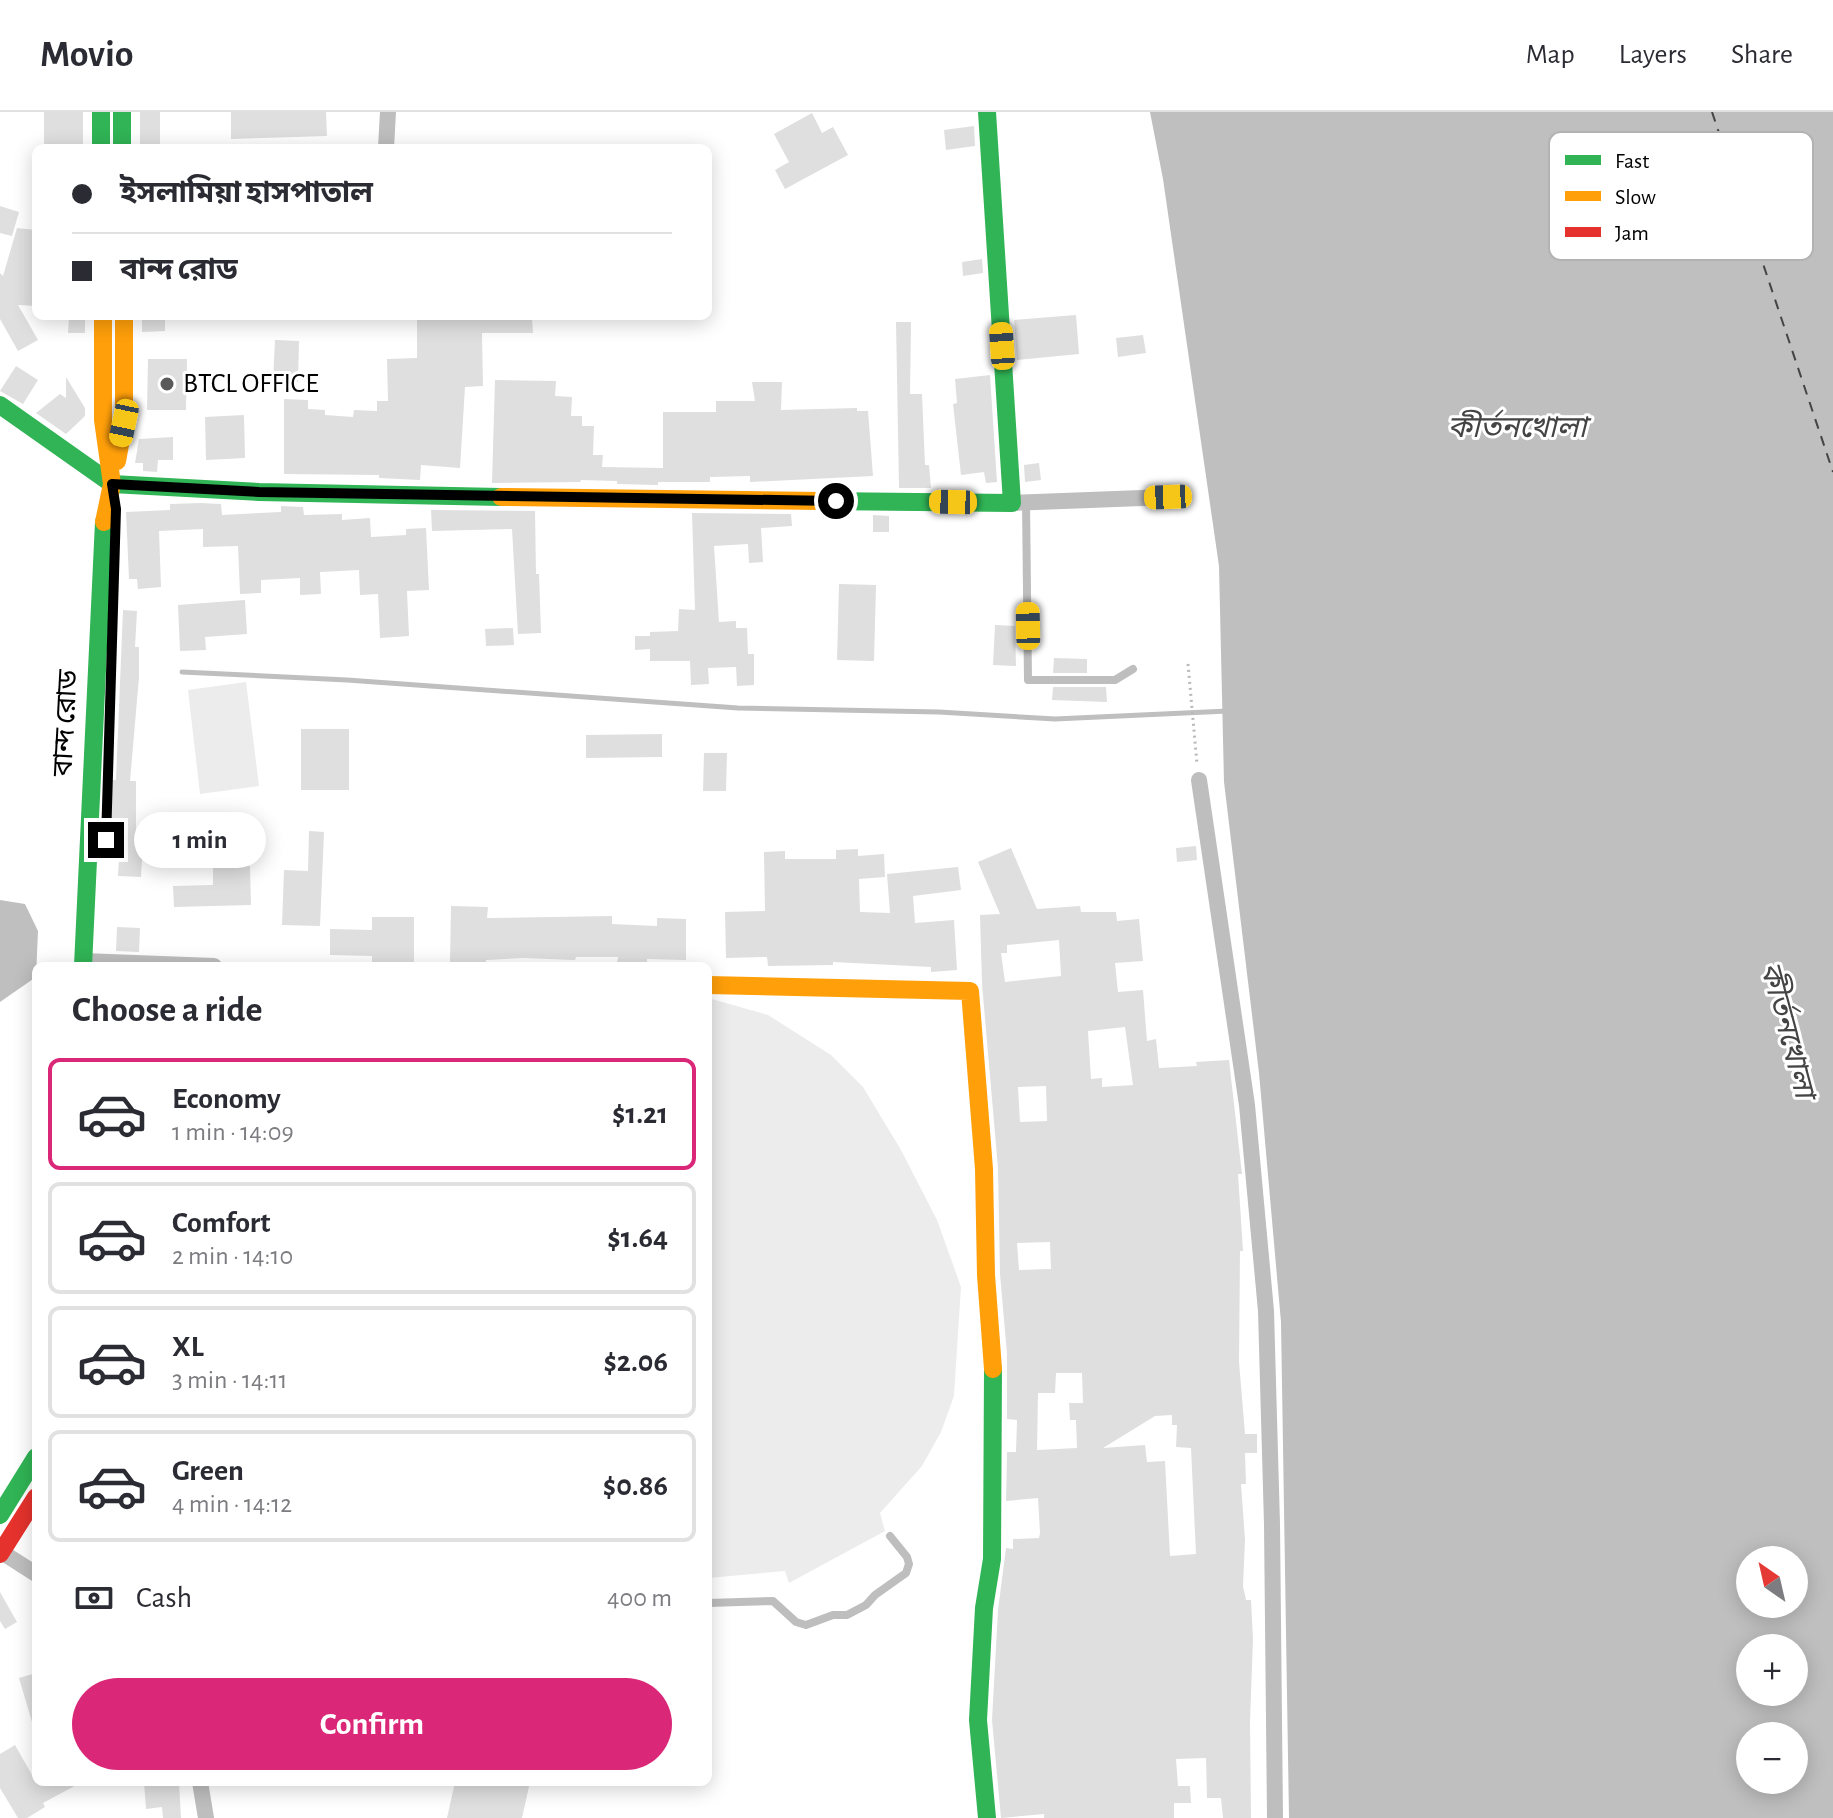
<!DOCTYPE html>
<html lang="en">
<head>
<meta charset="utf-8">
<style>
  body { margin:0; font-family:"Alegreya Sans","Noto Sans Bengali",sans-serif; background:#f2f2f3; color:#2b2b33; height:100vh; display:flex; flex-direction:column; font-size:30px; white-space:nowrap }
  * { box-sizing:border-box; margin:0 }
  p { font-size:26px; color:#7c7c81 }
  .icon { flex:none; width:44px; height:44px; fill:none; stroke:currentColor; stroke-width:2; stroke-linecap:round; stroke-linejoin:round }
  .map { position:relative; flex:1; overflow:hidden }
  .details { position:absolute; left:32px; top:850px; width:680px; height:824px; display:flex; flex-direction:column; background:#fff; border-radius:12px; box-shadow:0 4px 20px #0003 }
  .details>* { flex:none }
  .top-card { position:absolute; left:32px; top:32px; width:680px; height:176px; border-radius:12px; box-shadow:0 4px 20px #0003; display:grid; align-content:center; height:176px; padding:0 40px; background:#fff }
  .needle { width:52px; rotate:326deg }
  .fabs { position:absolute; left:1736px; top:1434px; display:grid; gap:16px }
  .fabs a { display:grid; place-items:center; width:72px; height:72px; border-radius:50%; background:#fff; box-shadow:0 4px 20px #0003; font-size:40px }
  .end { position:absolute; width:36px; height:36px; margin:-18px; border:10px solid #000; background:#fff; box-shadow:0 0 0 4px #fff }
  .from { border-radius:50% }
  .bubble { position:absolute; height:56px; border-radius:28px; background:#fff; box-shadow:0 4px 20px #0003; font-size:26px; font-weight:700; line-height:56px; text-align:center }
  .car { position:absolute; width:24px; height:48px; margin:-24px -12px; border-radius:10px; box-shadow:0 0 6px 2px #0007; background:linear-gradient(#f5c518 24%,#345 0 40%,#f5c518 0 76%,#345 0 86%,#f5c518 0) }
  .top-card b { display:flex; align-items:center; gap:28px; height:76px; font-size:30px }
  .top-card b+b { border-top:2px solid #e1e1e2 }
  .top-card i { width:20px; height:20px; background:#2b2b33 }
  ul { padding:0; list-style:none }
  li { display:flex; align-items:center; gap:24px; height:112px; margin:0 16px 12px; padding:0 24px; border:4px solid #e1e1e2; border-radius:12px }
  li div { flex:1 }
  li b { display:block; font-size:30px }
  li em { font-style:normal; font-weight:700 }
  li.selected { border-color:#db2777 }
  li>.icon { width:72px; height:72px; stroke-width:1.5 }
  h2 { padding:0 40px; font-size:36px; line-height:96px }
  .pay { display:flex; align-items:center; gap:20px; height:88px; padding:0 40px; font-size:30px }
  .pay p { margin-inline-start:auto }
  .cta { display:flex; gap:16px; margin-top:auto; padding:16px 40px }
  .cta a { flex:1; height:92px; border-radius:48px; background:#db2777; color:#fff; font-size:32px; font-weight:700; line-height:92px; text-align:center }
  header { display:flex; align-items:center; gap:48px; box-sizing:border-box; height:112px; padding:0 40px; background:#fff; border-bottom:2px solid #e1e1e2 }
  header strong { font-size:38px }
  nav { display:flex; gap:44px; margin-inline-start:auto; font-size:28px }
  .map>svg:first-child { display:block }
  .green { fill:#ececec }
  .water { fill:#bfbfbf; fill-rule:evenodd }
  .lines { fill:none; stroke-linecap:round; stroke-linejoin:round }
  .stream { stroke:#bfbfbf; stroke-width:5 }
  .ferry { stroke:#444; stroke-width:2; stroke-dasharray:10 8; stroke-linecap:butt }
  .building { fill:#dfdfdf; fill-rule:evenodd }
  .path { stroke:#b9b9b9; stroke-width:3; stroke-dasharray:2 4; stroke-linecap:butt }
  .lane { stroke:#bebebe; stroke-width:8 }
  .street { stroke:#bebebe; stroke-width:16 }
  .fast { stroke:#30b455; stroke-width:18 }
  .slow { stroke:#ff9f0a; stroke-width:18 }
  .jam { stroke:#e5322d; stroke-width:18 }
  .route { stroke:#000; stroke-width:10 }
  .poi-dot { fill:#595959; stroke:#fff; stroke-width:3 }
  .labels { text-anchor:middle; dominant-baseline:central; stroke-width:6; stroke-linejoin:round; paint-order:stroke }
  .poi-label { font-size:28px; fill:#000; stroke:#fff; text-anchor:start }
  .street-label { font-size:28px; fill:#000; stroke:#fff }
  .water-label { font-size:30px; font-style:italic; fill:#444; stroke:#fff }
  .key { fill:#fff; stroke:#b2b2b2; stroke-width:2 }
  .key-label { font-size:22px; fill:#000 }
</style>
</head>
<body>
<header>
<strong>Movio</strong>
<nav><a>Map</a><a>Layers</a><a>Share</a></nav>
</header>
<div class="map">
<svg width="1833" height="1706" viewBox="0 0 1833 1706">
  <rect width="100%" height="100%" fill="#fff"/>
  <path class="green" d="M246,570L259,674L200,682L188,578Z
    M708,886L768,903L831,943L863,975L901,1038L937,1108L961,1175L954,1284L941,1320L922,1354L880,1401L885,1419L789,1471L785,1459L708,1466Z"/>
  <path class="water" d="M1150,0H1833V1706H1289L1281,1210L1259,961L1224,670L1219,454L1163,67ZM1750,1448H1794V1492H1750ZM1750,1536H1794V1580H1750ZM1750,1624H1794V1668H1750Z
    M0,788L25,792L38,819L36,865L0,890Z"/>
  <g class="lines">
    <path class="stream" d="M182,560L347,568L738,596L939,600L1055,607L1228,599"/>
    <path class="ferry" d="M1712,0L1833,360"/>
  </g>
  <path class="building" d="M44,0H83V33H44Z
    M140,0H160V36H140Z
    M231,0H326L327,24L231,27Z
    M812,1L822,21L833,15L848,43L785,77L775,58L789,50L774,22Z
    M974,14L975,34L946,38L944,18Z
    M0,94L19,100L12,124L0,121Z
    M17,116L36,118V194L18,193L38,228L18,239L0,207V161L3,164Z
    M982,147L983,161L963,164L962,150Z
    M1076,203L1079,242L1017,248L1014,208Z
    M69,204H85V221H68Z
    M142,204H165V219L142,220Z
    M417,204L532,206L533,221H482L483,274L465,275L460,356L421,353L420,368L379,366V363L284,362V287L308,288V297L325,298V303L353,305L354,298L377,299V289H388L387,247L417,246Z
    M896,210H911L910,282H922L925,353H929L931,376H899Z
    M1143,223L1146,241L1118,245L1116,226Z
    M275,228L299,229L298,270L273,269Z
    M148,247H187L186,298H147Z
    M16,254L38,268L23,292L0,279Z
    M990,263L997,370L986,371L984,360L961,363L953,292L957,291L955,267Z
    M66,265L85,296V304L66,322L36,301L60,282L66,286Z
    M495,268L556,269L555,284L572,285L571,304H582V314H594L593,343H603L602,355L663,356V300H716V289H755L752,270H782L781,298L857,296V299H868L873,364L750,370V364L710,365V370H658V373L617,372V369L581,368L580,370L492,371Z
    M244,303L245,346L206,348L205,305Z
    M173,325V348H158L157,360L143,359V351H135L139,327Z
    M1039,351L1041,368L1025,370L1024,353Z
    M201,391L221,392L222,403L281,400V394L303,395L304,403L342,402V408L370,406L371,425L406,423V417L426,416L429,478L407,479L409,524L380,526L378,482L360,483L359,458L320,460L321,482L300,483V466L261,468V481L240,482L238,434L203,435V417L159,419L161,475L138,477L137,467H129L126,400L170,398V392Z
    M431,398L535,399L536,462H539L541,521L518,522L512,417L432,419Z
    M692,401L791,402L792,414L761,416L763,450L749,451L748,432L714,434L719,510L736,509V516H747L748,542H754V573L737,574L736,555L708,556L709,572L691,573L690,549H650V537L635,538V524H650V520L678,519L679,497L695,498Z
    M873,403L889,404V420H873Z
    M839,472L876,473L874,549L837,548Z
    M245,488L247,522L205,525L206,538L180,539L178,493Z
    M123,498L137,499L135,535H139V565L130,669H136V730H143L141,765L118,764L121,708H111L112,668H116Z
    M995,513L1015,514L1016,554L993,553Z
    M513,516L514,533L486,534L485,517Z
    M1054,546L1087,547V561H1053Z
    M1053,575H1106L1107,590L1052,588Z
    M301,617H349V678H301Z
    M662,622V645L586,646V623Z
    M704,641H727L726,679H703Z
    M309,719L324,720L320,814L282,813L284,758L308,759Z
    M1196,734L1197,748L1177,750L1176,736Z
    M1011,736L1037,797L1080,794L1081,800H1116L1117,809L1139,807L1143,849L1115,851L1118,880L1143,878L1147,929L1156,927L1159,956L1197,954L1196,950L1229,948L1242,1062H1238L1243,1139H1240L1239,1250L1245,1322H1257V1341H1245L1246,1372H1241L1245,1428L1243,1474L1246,1488H1251L1253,1527L1250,1609L1251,1706H1223L1221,1686H1207L1206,1646L1176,1647L1178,1674H1190L1191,1691H1174V1706H1044V1702L1001,1706L992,1608L998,1498L1006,1436L1013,1437V1427L1039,1426L1040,1421L1038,1386L1006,1389L1007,1340H1016L1017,1308L1007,1307V1242L1000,1162L998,1056L982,872L980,803L1000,802L978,750ZM1059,828L1061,864L1005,870L1001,841H1007V833ZM1125,915L1133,973L1102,975V966L1091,967L1088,919ZM1046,974L1047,1009L1020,1010L1018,975ZM1050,1130L1051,1157L1019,1158L1017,1131ZM1056,1261H1082L1083,1291H1069L1070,1308H1076L1077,1336L1037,1338L1038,1281H1055ZM1172,1303V1313H1177L1176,1335L1191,1336L1196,1442L1170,1444L1165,1349L1147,1350L1145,1333L1103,1336L1155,1304Z
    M858,737V744L884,742L885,765L859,767L860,800L890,801L887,762L958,755L961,778L913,784L915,811L954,808L957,858L931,860V855L833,850V853L768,854L767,845L726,846L725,800L765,799L764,740L785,739V747H836V738Z
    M250,754L251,793L174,795L173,774L213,773V755Z
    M451,794L488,795L487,806L612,804V812L657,814V806L686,807V848L647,847V852L617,851L618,845H576L575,848L523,846L486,848V852L450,851Z
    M372,805H414V851L372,850V844L330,843V817L372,818Z
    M117,815L140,816L139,840L116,839Z
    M0,1480L17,1510L5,1517L0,1509Z
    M36,1561V1610H32L19,1566Z
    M15,1633L36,1670H82L43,1691L45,1695L27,1706H18L0,1676V1642Z
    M144,1670H179L181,1706H163L162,1695L146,1697Z
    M455,1670H530L522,1706H447Z"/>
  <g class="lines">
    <path class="path" d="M1188,552L1197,652"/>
    <path class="lane" d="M1026,390L1028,568H1115L1133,557
      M708,1491L773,1489L796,1510L806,1513L833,1503H847L866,1493L875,1483L906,1461L909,1452L907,1445L890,1424"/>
    <path class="street" d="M386,36L388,0
      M1012,391L1168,385
      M1199,668L1247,993L1266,1199L1272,1412L1275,1706
      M83,849L214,854
      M0,1439L36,1462
      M200,1670L206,1706"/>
    <path class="fast" d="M101,0V36
      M122,0V36
      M0,293L112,372L259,380L501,385
      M821,389L1012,391L987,0
      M83,854L104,410
      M0,1403L36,1345
      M987,1706L978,1608L984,1496L992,1447L993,1257"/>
    <path class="slow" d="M103,204V308L112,372L104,410
      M117,349L124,311V204
      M501,385L821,389
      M708,873L970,879L984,1057L986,1163L993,1257"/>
    <path class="jam" d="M0,1442L36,1385"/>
  </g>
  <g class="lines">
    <path class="route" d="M106,728L116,397L112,372L259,380L836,389"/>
  </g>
  <circle class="poi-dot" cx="167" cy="272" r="8"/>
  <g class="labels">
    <g class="poi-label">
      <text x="183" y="272">BTCL OFFICE</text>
    </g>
    <g class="street-label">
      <text transform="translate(66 611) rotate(-87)">বান্দ রোড</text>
    </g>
    <g class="water-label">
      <text x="1517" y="316">কীর্তনখোলা</text>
      <text transform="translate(1787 918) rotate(75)">কীর্তনখোলা</text>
    </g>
  </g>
  <rect x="1549" y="20" width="264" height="128" rx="12" class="key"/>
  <rect x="1565" y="43" width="36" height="10" fill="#30b455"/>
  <rect x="1565" y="79" width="36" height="10" fill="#ff9f0a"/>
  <rect x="1565" y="115" width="36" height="10" fill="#e5322d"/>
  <g class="key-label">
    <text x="1615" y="56">Fast</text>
    <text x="1615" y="92">Slow</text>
    <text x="1615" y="128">Jam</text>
  </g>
</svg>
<div class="fabs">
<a><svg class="needle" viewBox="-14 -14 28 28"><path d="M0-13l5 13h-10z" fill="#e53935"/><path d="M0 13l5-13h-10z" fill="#7c7c81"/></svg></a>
<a>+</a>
<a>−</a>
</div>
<i class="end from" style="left:836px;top:389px"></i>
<i class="end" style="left:106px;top:728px"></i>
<div class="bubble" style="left:134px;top:700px;width:132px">1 min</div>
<i class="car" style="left:1002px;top:234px;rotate:356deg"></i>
<i class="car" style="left:124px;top:311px;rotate:192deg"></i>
<i class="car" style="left:1168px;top:385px;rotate:268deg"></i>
<i class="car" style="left:953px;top:390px;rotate:271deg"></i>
<i class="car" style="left:1028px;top:514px;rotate:359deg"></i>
<div class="top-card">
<b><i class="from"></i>ইসলামিয়া হাসপাতাল</b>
<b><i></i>বান্দ রোড</b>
</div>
<section class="details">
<h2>Choose a ride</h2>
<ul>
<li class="selected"><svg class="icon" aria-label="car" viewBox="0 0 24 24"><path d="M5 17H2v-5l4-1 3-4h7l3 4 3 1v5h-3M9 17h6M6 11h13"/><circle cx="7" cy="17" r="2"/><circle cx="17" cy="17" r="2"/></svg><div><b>Economy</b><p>1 min · 14:09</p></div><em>$1.21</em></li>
<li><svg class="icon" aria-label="car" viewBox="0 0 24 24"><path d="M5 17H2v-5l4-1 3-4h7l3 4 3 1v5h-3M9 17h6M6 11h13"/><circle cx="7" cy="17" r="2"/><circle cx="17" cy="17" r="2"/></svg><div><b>Comfort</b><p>2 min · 14:10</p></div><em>$1.64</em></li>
<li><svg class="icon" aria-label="car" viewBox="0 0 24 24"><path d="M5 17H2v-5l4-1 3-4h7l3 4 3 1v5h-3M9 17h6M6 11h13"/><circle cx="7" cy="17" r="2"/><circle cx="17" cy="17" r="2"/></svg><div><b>XL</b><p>3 min · 14:11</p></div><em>$2.06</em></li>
<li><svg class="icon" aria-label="car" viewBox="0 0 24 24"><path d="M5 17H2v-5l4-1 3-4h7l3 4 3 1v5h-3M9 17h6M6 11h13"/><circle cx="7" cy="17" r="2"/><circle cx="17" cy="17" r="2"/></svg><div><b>Green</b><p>4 min · 14:12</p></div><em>$0.86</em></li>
</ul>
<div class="pay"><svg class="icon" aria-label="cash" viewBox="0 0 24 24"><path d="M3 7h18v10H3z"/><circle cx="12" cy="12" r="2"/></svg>Cash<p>400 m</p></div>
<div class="cta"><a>Confirm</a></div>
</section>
</div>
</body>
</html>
